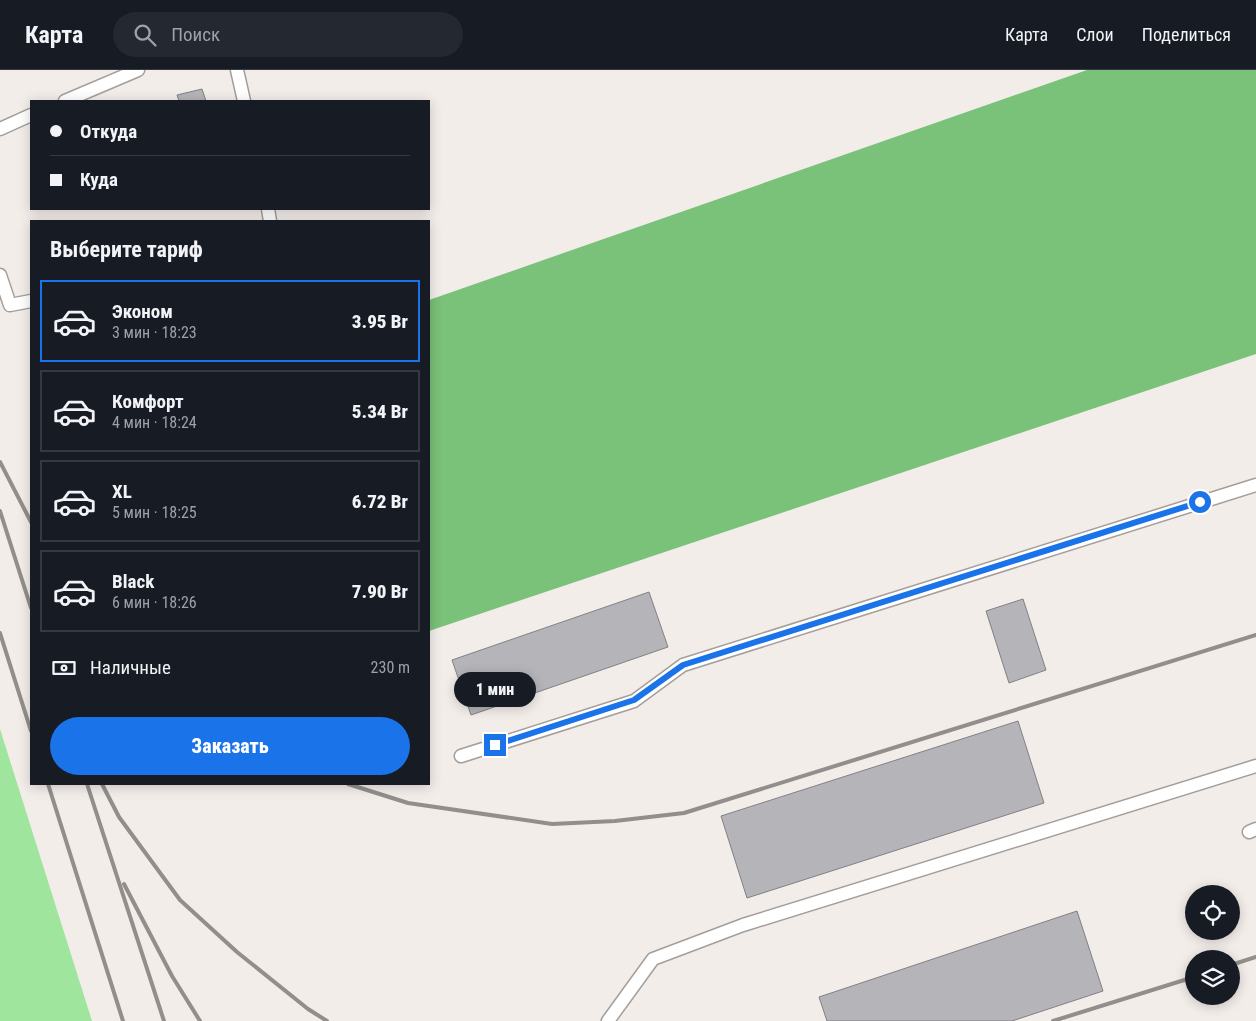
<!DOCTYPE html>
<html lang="ru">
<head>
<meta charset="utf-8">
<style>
  body { margin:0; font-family:"Roboto Condensed",sans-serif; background:#242831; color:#f1f3f6; height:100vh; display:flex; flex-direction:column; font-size:19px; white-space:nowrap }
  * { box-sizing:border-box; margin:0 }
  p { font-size:16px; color:#9ea1a6 }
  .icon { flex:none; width:28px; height:28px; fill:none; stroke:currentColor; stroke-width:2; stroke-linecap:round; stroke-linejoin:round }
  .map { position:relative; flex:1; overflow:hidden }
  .panel { position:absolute; left:30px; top:150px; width:400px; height:565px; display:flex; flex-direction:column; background:#171b24; border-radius:0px; box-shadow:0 2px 12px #0003 }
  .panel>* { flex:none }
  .banner { position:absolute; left:30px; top:30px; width:400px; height:110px; border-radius:0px; box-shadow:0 2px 12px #0003; display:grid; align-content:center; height:110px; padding:0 20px; background:#171b24 }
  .buttons { position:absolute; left:1185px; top:815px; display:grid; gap:10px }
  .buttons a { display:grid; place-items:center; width:55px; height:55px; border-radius:50%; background:#171b24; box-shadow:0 2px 12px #0003; font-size:25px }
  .end { position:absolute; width:22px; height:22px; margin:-11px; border:6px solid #1a73e8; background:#fff; box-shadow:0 0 0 2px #fff }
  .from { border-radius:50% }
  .bubble { position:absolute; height:35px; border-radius:18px; background:#171b24; box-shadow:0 2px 12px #0003; font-size:16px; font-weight:800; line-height:35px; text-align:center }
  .banner b { display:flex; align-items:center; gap:18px; height:48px; font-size:19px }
  .banner b+b { border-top:1px solid #363941 }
  .banner i { width:12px; height:12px; background:#f1f3f6 }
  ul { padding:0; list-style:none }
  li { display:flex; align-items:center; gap:15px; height:82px; margin:0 10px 8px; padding:0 10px; border:2px solid #363941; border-radius:0px }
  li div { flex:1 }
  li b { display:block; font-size:19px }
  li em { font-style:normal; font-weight:800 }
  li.current { border-color:#1a73e8 }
  li>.icon { width:45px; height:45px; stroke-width:1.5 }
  h2 { padding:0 20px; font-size:22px; line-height:60px }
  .pay { display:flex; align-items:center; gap:12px; height:55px; padding:0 20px; font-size:19px }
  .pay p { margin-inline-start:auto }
  .primary-button { display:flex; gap:10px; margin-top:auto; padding:10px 20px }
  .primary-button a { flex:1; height:58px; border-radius:30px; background:#1a73e8; color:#fff; font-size:20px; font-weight:800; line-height:58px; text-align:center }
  header { display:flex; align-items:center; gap:30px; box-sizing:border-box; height:70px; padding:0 25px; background:#171b24; border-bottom:1px solid #363941 }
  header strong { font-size:24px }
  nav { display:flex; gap:28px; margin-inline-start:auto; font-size:18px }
  .search { width:350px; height:45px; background:#242831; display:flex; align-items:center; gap:12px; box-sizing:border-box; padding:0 18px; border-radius:28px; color:#9ea1a6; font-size:19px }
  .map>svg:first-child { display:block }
  .green { fill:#9fe59e }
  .forest { fill:#7ac179 }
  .building { fill:#b4b4b9; stroke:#808085 }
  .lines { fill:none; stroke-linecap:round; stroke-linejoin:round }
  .lane-casing { stroke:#a49e9b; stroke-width:15 }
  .lane { stroke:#fff; stroke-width:12 }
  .rail { stroke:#928e8c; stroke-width:4 }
  .route { stroke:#1a73e8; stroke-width:6 }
</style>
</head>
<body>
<header>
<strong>Карта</strong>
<div class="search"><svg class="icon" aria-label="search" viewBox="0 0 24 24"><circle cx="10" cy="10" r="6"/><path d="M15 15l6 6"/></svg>Поиск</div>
<nav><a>Карта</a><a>Слои</a><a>Поделиться</a></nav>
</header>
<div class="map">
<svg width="1256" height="951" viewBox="0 0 1256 951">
  <rect width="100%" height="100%" fill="#f3edea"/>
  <path class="green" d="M0,659L92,951H0Z"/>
  <path class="forest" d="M1087,0H1256V284L429,561V230Z"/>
  <path class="building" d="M202,19L206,31H179L177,25Z
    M649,522L668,577L471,645L452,590Z
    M1023,529L1046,600L1009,613L986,541Z
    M1018,651L1044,733L747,828L721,746Z
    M1077,841L1103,921L1012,951H827L819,927Z"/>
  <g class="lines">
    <g class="lane-casing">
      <path id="lane" d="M237,0L244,31
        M65,31L138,0
        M0,59L31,45
        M268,139L270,151
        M0,205L10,235L31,231
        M461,686L634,631L683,595L1256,415
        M1249,762L1256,759
        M608,951L653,889L743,855L1256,696"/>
    </g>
    <use href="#lane" class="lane"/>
    <path class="rail" d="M0,392L31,452
      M0,441L31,538
      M0,563L31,661
      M48,714L123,951
      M87,714L164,951
      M102,714L119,747L180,830L237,882L308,939L327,951
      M348,714L408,733L552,754L615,751L684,743L1256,565
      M124,814L172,906L200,951
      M1231,895L1256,887
      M1053,951L1194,907"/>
  </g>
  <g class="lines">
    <path class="route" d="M495,675L634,630L683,595L1200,432"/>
  </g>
</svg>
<div class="buttons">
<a><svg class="icon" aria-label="locate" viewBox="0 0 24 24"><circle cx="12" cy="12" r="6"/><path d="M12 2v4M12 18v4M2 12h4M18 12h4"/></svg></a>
<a><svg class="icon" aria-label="layers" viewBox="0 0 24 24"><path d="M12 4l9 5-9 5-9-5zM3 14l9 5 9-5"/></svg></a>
</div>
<i class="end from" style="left:1200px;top:432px"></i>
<i class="end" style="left:495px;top:675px"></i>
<div class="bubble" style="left:454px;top:602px;width:82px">1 мин</div>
<div class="banner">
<b><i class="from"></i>Откуда</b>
<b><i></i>Куда</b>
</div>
<section class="panel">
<h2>Выберите тариф</h2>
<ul>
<li class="current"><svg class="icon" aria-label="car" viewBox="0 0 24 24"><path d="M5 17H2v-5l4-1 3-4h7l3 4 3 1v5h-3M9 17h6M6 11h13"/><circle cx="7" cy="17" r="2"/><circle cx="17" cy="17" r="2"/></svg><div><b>Эконом</b><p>3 мин · 18:23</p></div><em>3.95 Br</em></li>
<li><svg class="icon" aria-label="car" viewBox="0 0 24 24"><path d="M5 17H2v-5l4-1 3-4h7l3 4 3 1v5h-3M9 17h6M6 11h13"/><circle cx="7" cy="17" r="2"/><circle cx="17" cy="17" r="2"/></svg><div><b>Комфорт</b><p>4 мин · 18:24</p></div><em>5.34 Br</em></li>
<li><svg class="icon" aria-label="car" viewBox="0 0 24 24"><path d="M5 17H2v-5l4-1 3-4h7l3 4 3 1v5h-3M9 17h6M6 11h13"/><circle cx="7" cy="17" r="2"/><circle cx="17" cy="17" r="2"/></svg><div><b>XL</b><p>5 мин · 18:25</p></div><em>6.72 Br</em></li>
<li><svg class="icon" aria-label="car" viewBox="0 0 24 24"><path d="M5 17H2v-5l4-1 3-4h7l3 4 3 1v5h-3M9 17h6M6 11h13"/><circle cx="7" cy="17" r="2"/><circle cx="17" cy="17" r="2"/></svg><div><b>Black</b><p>6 мин · 18:26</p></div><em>7.90 Br</em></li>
</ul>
<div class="pay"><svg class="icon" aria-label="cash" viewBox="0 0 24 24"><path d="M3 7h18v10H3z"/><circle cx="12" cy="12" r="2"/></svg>Наличные<p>230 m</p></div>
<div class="primary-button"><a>Заказать</a></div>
</section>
</div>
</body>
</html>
